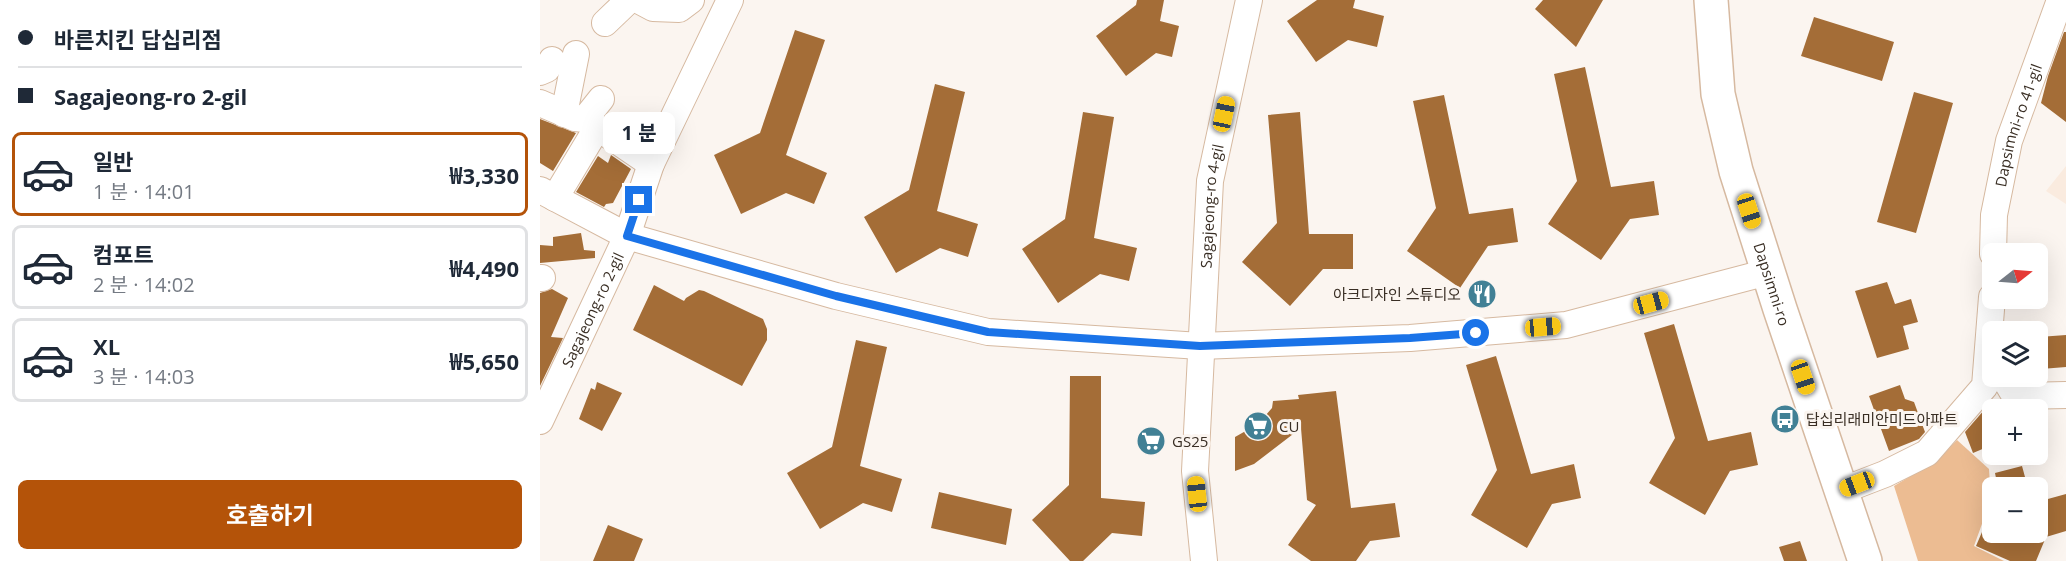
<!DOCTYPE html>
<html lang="ko">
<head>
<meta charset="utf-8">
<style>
  body { margin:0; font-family:"Open Sans","Noto Sans KR",sans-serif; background:#f2f2f3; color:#1f2937; height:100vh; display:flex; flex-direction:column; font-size:22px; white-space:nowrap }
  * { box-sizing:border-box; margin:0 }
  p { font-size:20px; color:#747a83 }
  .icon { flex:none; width:33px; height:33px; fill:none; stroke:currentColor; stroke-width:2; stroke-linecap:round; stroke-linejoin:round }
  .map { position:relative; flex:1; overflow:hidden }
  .details { display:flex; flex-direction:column; background:#fff; width:540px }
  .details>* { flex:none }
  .hud { display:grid; align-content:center; height:132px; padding:0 18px; background:#fff }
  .needle { width:39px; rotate:73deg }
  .buttons { position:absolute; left:1442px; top:243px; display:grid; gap:12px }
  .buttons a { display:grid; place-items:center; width:66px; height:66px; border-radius:9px; background:#fff; box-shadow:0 6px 24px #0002; font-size:30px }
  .end { position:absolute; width:27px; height:27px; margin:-14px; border:8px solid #1a73e8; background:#fff; box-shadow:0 0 0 3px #fff }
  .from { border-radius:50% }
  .bubble { position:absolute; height:42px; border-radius:9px; background:#fff; box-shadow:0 6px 24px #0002; font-size:20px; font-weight:700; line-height:42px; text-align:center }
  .car { position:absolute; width:18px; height:36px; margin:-18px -9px; border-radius:8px; box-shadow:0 0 4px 2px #0007; background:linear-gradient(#f5c518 24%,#345 0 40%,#f5c518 0 76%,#345 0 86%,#f5c518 0) }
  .hud b { display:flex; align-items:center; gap:21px; height:57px; font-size:22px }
  .hud b+b { border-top:2px solid #e0e1e3 }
  .hud i { width:15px; height:15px; background:#1f2937 }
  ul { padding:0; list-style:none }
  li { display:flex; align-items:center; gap:18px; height:84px; margin:0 12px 9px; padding:0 6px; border:3px solid #e0e1e3; border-radius:9px }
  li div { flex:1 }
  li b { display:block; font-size:22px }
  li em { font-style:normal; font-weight:700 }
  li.active { border-color:#b45309 }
  li>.icon { width:54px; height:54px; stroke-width:1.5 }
  .action { display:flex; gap:12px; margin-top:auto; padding:12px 18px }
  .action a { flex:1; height:69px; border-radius:9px; background:#b45309; color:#fff; font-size:24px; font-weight:700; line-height:69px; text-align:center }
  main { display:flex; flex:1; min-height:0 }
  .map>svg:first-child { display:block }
  .built { fill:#faebdf }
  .green { fill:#ecbc92 }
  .building { fill:#a46d37 }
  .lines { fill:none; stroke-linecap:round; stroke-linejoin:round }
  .minor-casing { stroke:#d6b9a0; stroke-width:28 }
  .secondary-casing { stroke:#d6b9a0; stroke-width:36 }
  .minor { stroke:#fff; stroke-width:26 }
  .secondary { stroke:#fff; stroke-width:33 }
  .route { stroke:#1a73e8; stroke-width:8 }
  .labels { text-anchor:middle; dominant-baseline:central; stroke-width:6; stroke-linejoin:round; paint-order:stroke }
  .street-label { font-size:15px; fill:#392e24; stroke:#fbf5f0 }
  .poi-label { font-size:15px; fill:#392e24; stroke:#fbf5f0; text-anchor:start }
</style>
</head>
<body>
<main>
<section class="details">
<div class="hud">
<b><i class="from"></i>바른치킨 답십리점</b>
<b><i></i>Sagajeong-ro 2-gil</b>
</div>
<ul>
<li class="active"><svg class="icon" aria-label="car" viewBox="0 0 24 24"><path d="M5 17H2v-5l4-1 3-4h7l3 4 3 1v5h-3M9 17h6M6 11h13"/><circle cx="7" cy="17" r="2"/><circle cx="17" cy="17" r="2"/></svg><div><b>일반</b><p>1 분 · 14:01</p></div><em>₩3,330</em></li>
<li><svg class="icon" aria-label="car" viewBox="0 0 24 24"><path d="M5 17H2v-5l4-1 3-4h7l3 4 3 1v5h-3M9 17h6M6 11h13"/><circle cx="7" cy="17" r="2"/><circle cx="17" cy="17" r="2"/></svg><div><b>컴포트</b><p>2 분 · 14:02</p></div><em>₩4,490</em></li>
<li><svg class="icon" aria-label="car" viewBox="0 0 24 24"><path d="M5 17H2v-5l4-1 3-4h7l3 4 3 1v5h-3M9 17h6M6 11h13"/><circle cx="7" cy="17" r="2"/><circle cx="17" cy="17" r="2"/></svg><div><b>XL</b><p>3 분 · 14:03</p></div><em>₩5,650</em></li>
</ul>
<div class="action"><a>호출하기</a></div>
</section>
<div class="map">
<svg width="1526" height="561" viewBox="0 0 1526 561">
  <rect width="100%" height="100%" fill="#fbf5f0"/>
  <path class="built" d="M1526,166V204L1506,191Z"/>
  <path class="green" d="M1417,440L1449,469L1451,499L1434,546L1464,561H1378L1354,486L1398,460Z"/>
  <path class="building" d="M597,0H624L620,21L639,26L632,57L616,53L586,76L556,36L596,5Z
    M777,0H815L813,8L844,16L837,47L808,40L776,62L747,21Z
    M1003,0H1063L1036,47L995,9Z
    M1274,17L1354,42L1342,81L1261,56Z
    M255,30L285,40L246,155L287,173L274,204L246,193L201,214L174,155L220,133Z
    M1524,32H1526V122L1501,103L1508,76Z
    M1045,67L1071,187L1114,181L1119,215L1090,219L1061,260L1008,224L1037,181L1014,74Z
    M395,84L425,92L397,211L438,224L428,257L400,248L356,273L324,217L369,190Z
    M1374,92L1413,103L1376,233L1337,222Z
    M904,95L929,214L973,208L978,242L948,246L920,288L867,251L896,208L873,101Z
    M543,112L574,117L554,238L597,248L589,281L560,274L518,303L482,249L525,219Z
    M760,112L769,234H813V269H783L750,306L702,262L737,223L728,115Z
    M0,119L36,133L13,171L0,163Z
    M71,155L91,169L73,203L66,204L64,207L36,192L58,156L68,163Z
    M41,233L44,250L55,251V258L0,263V245L13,246V237Z
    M1347,282L1355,304L1371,299L1378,322L1363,326L1369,349L1337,358L1315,291Z
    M114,285L144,301L146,298L159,290L164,291L223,319L227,329V340L202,386L93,330Z
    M12,289L28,298L11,337L23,338L0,386V293Z
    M1134,324L1168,441L1211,432L1218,465L1190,471L1165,515L1109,483L1135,438L1104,333Z
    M1526,335V367L1501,369L1499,337Z
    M316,340L347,347L320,466L362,479L352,512L323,503L280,529L247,473L292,447Z
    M956,356L991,474L1034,464L1041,498L1012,504L987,548L931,515L957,470L926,365Z
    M530,376H561V498L605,502L602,536L572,533L543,561H530L492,520L529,485Z
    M57,382L82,393L62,431L39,419L51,388L55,390Z
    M1360,385L1365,399L1374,402L1385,432L1379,439L1349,451L1329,396Z
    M796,391L811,508L855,503L860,537L830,541L816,561H771L748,545L776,505L767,500L761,428L714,464L695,471V437L718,424L732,408L733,401L759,399L758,395Z
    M1452,401V445L1433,453L1425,432Z
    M1482,466L1488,488H1458L1455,473Z
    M399,492L472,509L466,545L391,528Z
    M1526,494V531L1506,537L1496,561H1470L1436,546L1442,532H1497V502Z
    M68,525L103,539L94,561H53Z
    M1260,541L1267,561H1244L1239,547Z"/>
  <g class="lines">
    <g class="minor-casing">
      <g id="minor">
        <path d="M98,0L113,8L139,9L151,0"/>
        <path d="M65,23L89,0"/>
        <path d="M0,72L7,69L12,60"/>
        <path d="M0,103L35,118L45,119L111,164"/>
        <path d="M24,114L36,54"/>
        <path d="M45,119L61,99"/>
        <path d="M0,190L87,236L296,296L448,332L660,346L870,338L1026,325L1228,272"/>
        <path d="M15,198L57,128"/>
        <path id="s1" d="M1453,254L1454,215L1469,141L1520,0"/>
        <path d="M0,278H2"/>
        <path d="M1463,376L1475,396L1526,395"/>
        <path id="s2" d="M0,421L87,236L111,164L190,0"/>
        <path d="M1301,491L1345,474L1387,453L1445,386L1452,297"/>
        <path id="s3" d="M664,561L655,471L670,181L709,0"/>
      </g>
    </g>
    <g class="secondary-casing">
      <g id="secondary">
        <path id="s4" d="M1171,0L1178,94L1196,171L1240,309L1325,561"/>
      </g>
    </g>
    <use href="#minor" class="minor"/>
    <use href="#secondary" class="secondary"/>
  </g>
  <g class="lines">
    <path class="route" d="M99,200L87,236L296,296L448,332L660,346L870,338L936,333"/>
  </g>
  <defs>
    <g id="restaurant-disc" transform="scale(1.5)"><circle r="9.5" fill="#418095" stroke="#fbf5f0"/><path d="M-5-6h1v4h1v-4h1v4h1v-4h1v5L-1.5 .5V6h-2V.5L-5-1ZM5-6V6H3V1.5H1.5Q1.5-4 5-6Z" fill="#fff"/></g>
    <g id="bus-disc" transform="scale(1.5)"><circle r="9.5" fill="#418095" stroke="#fbf5f0"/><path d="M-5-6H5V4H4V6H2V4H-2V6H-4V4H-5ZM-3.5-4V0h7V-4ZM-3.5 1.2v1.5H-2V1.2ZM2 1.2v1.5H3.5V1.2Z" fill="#fff"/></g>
    <g id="supermarket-disc" transform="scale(1.5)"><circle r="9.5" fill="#418095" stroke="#fbf5f0"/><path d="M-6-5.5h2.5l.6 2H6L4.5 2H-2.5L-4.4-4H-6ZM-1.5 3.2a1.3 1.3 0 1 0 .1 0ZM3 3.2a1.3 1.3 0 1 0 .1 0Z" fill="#fff"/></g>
  </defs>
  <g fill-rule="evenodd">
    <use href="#restaurant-disc" x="942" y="294"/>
    <use href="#bus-disc" x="1245" y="419"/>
    <use href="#supermarket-disc" x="718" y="426"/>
    <use href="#supermarket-disc" x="611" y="441"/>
  </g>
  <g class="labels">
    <g class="street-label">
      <text stroke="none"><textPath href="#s1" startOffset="132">Dapsimni-ro 41-gil</textPath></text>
      <text stroke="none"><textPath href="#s3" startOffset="356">Sagajeong-ro 4-gil</textPath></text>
      <text stroke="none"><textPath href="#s4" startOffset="292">Dapsimni-ro</textPath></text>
      <text stroke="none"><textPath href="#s2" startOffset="123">Sagajeong-ro 2-gil</textPath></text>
    </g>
    <g class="poi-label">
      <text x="921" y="294" text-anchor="end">아크디자인 스튜디오</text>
      <text x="1266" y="419">답십리래미안미드아파트</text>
      <text x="739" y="426">CU</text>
      <text x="632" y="441">GS25</text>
    </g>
  </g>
</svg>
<div class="buttons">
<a><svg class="needle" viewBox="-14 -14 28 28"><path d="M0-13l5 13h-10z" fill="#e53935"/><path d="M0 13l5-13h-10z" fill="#747a83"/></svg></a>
<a><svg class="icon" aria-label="layers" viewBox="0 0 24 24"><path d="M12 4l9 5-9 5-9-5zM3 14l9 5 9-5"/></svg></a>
<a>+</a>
<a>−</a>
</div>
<i class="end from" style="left:936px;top:333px"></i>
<i class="end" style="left:99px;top:200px"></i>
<div class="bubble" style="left:63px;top:112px;width:72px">1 분</div>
<i class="car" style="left:684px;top:114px;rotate:12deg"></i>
<i class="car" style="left:1209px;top:211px;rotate:162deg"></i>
<i class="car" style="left:1111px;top:303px;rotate:75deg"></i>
<i class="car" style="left:1003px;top:327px;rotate:85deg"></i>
<i class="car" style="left:1263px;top:377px;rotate:161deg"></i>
<i class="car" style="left:1317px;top:484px;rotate:249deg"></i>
<i class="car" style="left:657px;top:494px;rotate:354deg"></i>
</div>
</main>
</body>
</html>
